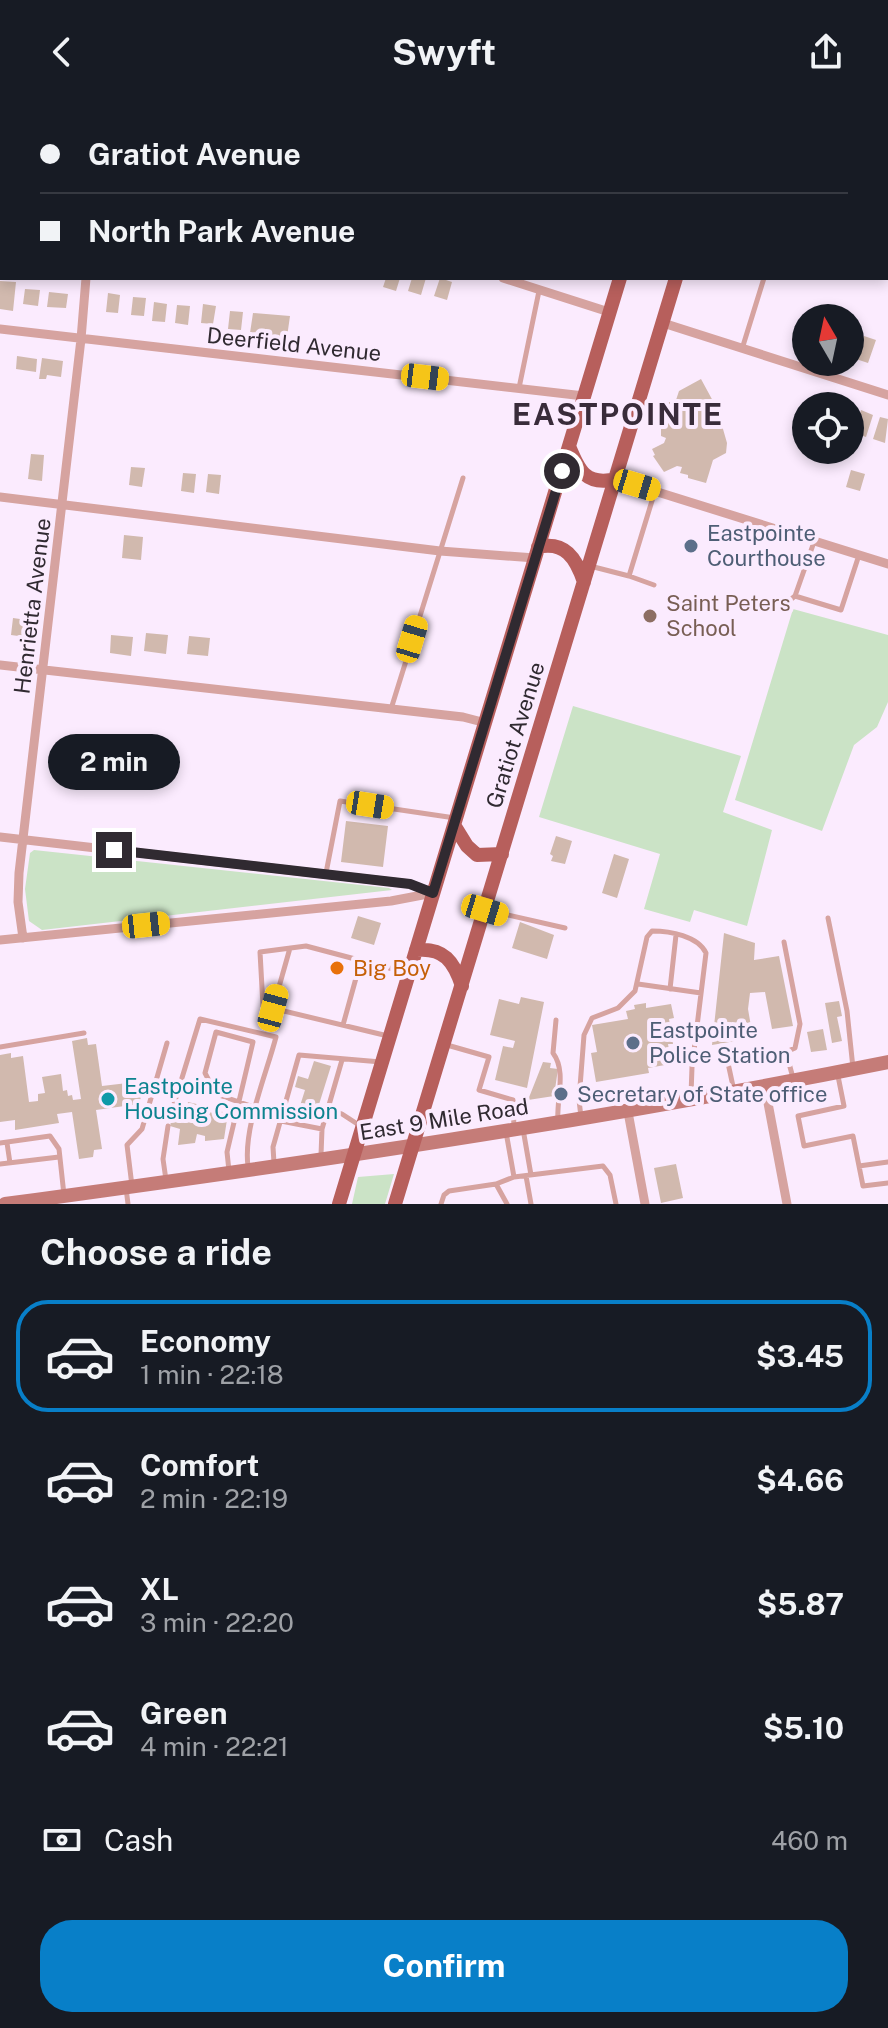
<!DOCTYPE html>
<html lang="en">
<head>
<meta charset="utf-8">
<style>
  body { margin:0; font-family:"Public Sans",sans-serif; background:#242831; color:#f1f3f6; height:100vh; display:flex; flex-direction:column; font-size:30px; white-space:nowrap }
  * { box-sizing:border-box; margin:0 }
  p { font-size:26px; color:#9ea1a6 }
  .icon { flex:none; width:44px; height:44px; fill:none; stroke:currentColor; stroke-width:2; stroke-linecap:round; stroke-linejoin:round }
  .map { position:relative; height:1100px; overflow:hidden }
  .sheet { display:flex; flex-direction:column; background:#171b24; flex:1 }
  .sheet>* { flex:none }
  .guide { position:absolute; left:0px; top:0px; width:888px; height:176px; box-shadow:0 4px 12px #0003; display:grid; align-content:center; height:176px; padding:0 40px; background:#171b24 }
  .needle { width:52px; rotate:351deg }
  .fabs { position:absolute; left:792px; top:200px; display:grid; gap:16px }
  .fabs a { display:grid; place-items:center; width:72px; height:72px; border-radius:50%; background:#171b24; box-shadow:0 4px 12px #0003; font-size:40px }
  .end { position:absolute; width:36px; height:36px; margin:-18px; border:10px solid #302a31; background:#fff; box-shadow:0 0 0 4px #fff }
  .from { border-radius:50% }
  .bubble { position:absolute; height:56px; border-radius:28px; background:#171b24; box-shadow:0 4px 12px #0003; font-size:26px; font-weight:700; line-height:56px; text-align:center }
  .car { position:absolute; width:24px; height:48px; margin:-24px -12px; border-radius:10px; box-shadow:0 0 6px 2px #0007; background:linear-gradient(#f5c518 24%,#345 0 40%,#f5c518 0 76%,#345 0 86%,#f5c518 0) }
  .guide b { display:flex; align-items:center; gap:28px; height:76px; font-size:30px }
  .guide b+b { border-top:2px solid #363941 }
  .guide i { width:20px; height:20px; background:#f1f3f6 }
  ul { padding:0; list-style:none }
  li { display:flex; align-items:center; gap:24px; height:112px; margin:0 16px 12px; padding:0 24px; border:4px solid transparent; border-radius:32px }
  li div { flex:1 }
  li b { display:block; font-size:30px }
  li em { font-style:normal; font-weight:700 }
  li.current { border-color:#087fc8 }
  li>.icon { width:72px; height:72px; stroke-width:1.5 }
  h2 { padding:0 40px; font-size:36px; line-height:96px }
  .pay { display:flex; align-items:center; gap:20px; height:88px; padding:0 40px; font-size:30px }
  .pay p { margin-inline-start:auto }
  .action { display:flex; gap:16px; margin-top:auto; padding:16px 40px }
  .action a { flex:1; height:92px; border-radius:32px; background:#087fc8; color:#fff; font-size:32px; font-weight:700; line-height:92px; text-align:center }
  header { display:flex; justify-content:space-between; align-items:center; height:104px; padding:0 40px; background:#171b24; font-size:36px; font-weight:700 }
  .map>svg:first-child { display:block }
  .green { fill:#cbe3c6 }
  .building { fill:#d1b9ae }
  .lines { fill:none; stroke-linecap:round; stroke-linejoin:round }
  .lane { stroke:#d6a3a0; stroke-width:5 }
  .street { stroke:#d6a3a0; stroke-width:9 }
  .secondary { stroke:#c57c78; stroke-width:14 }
  .primary { stroke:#b75f5c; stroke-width:14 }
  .route { stroke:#302a31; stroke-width:10 }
  .service-dot { fill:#5c6f8a; stroke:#fbebfe; stroke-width:3 }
  .education-dot { fill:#8d6e63; stroke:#fbebfe; stroke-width:3 }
  .food-dot { fill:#e8710a; stroke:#fbebfe; stroke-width:3 }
  .culture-dot { fill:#0f9aa8; stroke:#fbebfe; stroke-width:3 }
  .labels { text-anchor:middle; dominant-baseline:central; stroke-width:8; stroke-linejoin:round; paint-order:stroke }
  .street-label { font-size:22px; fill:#302a31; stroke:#fbebfe }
  .service-label { font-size:22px; fill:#4e5e75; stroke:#fbebfe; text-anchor:start }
  .education-label { font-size:22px; fill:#785e54; stroke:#fbebfe; text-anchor:start }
  .food-label { font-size:22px; fill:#c56008; stroke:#fbebfe; text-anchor:start }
  .culture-label { font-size:22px; fill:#0d838f; stroke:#fbebfe; text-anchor:start }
  .district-label { font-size:30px; font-weight:bold; letter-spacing:2px; fill:#392c3a; stroke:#fbebfe }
</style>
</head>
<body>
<header><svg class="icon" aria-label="back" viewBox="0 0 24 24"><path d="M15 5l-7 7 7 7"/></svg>Swyft<svg class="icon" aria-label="share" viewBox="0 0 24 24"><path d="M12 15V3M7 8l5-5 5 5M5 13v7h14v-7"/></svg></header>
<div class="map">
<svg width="888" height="1100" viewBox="0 0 888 1100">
  <rect width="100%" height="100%" fill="#fbebfe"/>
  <path class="green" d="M793,505L888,531V598L877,623L854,641L822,727L735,696Z
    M573,602L741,652L723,708L772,726L747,822L694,806L690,818L644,805L660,750L539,713Z
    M34,746L389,784L392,786L42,826L29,817L25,785L30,749Z
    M394,1070L385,1100H352L358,1073Z"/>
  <path class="building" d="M386,174H400L396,187L383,183Z
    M412,174H426L421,191L408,187Z
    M440,174L452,178L447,196L434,192Z
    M0,177L16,178L13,207L0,205Z
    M25,185L40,186L38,202L23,200Z
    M49,188L68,190L66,204L47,203Z
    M108,189L120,191L118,209L106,208Z
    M133,193L146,194L144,212L131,211Z
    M154,198L167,200L165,218L152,217Z
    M203,200L216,202L213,220L201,219Z
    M177,201L190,202L188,221L175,219Z
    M230,207L243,208L241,226L228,225Z
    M253,209L290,212L287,233L250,229Z
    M864,232L876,236L868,259L856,255Z
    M17,252L37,255L36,268L16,265Z
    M42,254L63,257L61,273L47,271L46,275H39Z
    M701,275L720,310L716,314L723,325L727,339L726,349L713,356L706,379L688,374V371L680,369L682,363L677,362L664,368L653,352L655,351L652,345L664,339L666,334L661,332V324L669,298L675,299L679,287Z
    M861,306L873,311L866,333L854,329Z
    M880,313L888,315L885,339L873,335Z
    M31,350L44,351L42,377L28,375Z
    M131,363L145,364L142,383L129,381Z
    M851,366L865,370L860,387L846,383Z
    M183,369L196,370L194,389L181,387Z
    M208,370L221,371L219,390L206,388Z
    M124,431L143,433L141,456L122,454Z
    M28,507L36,509L33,534L11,531L13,514L27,516Z
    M146,529L168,531L166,550L144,547Z
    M111,531L133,533L131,552L110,549Z
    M189,532L210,534L208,552L187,550Z
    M346,717L388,722L383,763L341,758Z
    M556,732L572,737L565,760L551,757L553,752L550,750Z
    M614,750L629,755L617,794L602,789Z
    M358,812L381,819L374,841L351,834Z
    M520,818L554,831L547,855L512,844Z
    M724,829L755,839L754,856L779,852L793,922L772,925L765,888L750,889L748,905L753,934L712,941Z
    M521,893L544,898L527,984L495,976L503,942L513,944L515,937L490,931L499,895L519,900Z
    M839,897L842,912L837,913L842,937L832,939L825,899Z
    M646,899V904L671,900L674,914L669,915L673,940H668L670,952L664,953L665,961L648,964L649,969L596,978L591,949L597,948L592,921L628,915L626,907L635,905L634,901Z
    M823,925L827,946L811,948L807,928Z
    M87,934L88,941L96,940L102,982L136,978L137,986H143L139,1000L96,1006L102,1045L94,1046L93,1053L79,1055L72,1008L57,1010L59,1019L15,1026V1016L0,1018V951L11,949V954L23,952L29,998L38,997V990L45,989L42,973L61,970L63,987L67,986L68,992L72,991L73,996L81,995L72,937Z
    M314,957L331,962L316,1010L299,1005L305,986L295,983L298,972L308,975Z
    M543,958L551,959L550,964L558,965L554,992L528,996Z
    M188,998L205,1002V1007L213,1009L214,1006L228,1009L224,1035L205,1037V1032L197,1030L195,1039L178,1041L180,1025L170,1022L175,1001L187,1003Z
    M676,1060L683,1094L661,1099L654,1064Z"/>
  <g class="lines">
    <path class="lane" d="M589,2V0
      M838,2L839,0
      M742,245L764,174
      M519,284L539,187
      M590,462L629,472L655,387
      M629,472L654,481
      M795,492L841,506L859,451
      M779,505L795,492L814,438
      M391,605L463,374
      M326,769L340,697L455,714
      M486,806L565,824
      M828,814L847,907L853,964
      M638,880L701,889
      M670,885L676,831
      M273,904L290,844
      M556,916L553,949C567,968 556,995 558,1018
      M343,921L361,856
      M388,932L263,902L260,848L306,842L408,869
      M447,941L489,953L479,986L513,996L514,1025
      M0,943L84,929
      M786,948L793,974
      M838,972L844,1002L798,1012L804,1042L853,1032L863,1082L888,1079
      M734,987L728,959L786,948L795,944L800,920L784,838
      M174,1000L200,915L276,933C266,971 243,1025 248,1062
      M328,1005L342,1010L362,1023
      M581,1013L579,996L584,931L592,914L618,904L635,887L647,833L652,827C670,827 698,832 706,849L692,963L691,991
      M281,1017L322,1025L342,956
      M523,1025L531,1071
      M506,1028L514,1073
      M0,1039L50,1032L59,1045L64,1091
      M7,1039L10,1059
      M321,1051L322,1025
      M274,1059L273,1043L299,951L381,958
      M0,1060L59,1053
      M859,1062L888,1058
      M229,1067L227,1048L253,938L216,928L205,969L216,990L256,1004
      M526,1072L531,1100
      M166,1076L163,1055L168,1022
      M496,1080L514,1073L603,1062L610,1071L616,1100
      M132,1082L127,1041L142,1025L167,939
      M126,1084L128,1100
      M441,1100L444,1091L449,1087L496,1080L507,1100"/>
    <path class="street" d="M473,0L480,2
      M135,2V0
      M0,14H2
      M886,102L888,103
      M503,174L609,208
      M663,219L888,291
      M0,225L584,292
      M616,375L888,460
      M0,393L440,447L535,454
      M0,561L463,613L486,619
      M0,733L410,780L433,789
      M23,834L18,798L19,769L81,235L86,174
      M0,836L391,797L433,789
      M765,983L787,1100
      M628,1008L645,1100"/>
    <path class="secondary" d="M5,1100C301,1060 595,1017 888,958"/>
    <path class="primary" d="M672,2L673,0
      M729,2L730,0
      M569,342C579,367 586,382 616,375
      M538,443C565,437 576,454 584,478
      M454,721L467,742L477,751L502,750
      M416,846C444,843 454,858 462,882
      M339,1100L620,174
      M395,1100L676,174"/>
  </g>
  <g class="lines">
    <path class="route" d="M114,746L410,780L433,789L562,367"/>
  </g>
  <g class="service-dot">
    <circle cx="691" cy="442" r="8"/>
    <circle cx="633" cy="939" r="8"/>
    <circle cx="561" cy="990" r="8"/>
  </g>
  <circle class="education-dot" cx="650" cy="512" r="8"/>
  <circle class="food-dot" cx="337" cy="864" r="8"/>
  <circle class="culture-dot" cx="108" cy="995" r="8"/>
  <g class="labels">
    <g class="street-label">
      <text transform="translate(294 240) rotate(6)">Deerfield Avenue</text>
      <text transform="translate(32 502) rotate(-83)">Henrietta Avenue</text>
      <text transform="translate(515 631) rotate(-73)">Gratiot Avenue</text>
      <text transform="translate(444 1015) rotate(-9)">East 9 Mile Road</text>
    </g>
    <g class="service-label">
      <text x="707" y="429">Eastpointe<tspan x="707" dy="25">Courthouse</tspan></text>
      <text x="649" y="926">Eastpointe<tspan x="649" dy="25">Police Station</tspan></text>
      <text x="577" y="990">Secretary of State office</text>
    </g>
    <g class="education-label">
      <text x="666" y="499">Saint Peters<tspan x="666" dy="25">School</tspan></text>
    </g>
    <g class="food-label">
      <text x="353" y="864">Big Boy</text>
    </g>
    <g class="culture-label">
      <text x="124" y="982">Eastpointe<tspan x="124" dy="25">Housing Commission</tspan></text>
    </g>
    <g class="district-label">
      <text x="618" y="310">EASTPOINTE</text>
    </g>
  </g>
</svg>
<div class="fabs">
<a><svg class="needle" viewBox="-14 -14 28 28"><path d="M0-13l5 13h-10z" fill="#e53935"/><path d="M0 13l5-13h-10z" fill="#9ea1a6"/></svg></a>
<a><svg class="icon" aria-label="locate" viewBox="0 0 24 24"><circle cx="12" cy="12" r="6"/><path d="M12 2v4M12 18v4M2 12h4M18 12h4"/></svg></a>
</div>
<i class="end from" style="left:562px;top:367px"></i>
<i class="end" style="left:114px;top:746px"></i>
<div class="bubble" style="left:48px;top:630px;width:132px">2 min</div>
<i class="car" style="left:425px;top:273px;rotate:97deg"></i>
<i class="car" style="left:637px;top:381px;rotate:107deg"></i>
<i class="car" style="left:412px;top:535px;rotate:17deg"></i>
<i class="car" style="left:370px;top:701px;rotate:99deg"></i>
<i class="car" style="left:485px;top:806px;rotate:107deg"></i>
<i class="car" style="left:146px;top:821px;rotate:84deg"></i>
<i class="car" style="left:273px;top:904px;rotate:15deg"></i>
<div class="guide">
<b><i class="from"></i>Gratiot Avenue</b>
<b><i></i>North Park Avenue</b>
</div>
</div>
<section class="sheet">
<h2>Choose a ride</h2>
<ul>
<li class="current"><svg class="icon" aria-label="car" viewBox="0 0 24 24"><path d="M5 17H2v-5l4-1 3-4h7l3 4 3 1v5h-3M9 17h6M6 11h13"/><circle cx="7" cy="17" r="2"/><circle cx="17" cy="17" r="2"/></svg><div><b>Economy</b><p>1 min · 22:18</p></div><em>$3.45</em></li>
<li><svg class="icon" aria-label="car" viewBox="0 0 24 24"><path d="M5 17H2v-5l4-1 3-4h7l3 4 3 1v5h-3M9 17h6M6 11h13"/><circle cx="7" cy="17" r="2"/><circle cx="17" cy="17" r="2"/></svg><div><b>Comfort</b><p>2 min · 22:19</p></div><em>$4.66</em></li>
<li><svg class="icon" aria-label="car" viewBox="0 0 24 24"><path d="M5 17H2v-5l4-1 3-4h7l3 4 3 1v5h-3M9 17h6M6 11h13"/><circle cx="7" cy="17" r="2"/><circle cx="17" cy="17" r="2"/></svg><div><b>XL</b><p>3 min · 22:20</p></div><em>$5.87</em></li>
<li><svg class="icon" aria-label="car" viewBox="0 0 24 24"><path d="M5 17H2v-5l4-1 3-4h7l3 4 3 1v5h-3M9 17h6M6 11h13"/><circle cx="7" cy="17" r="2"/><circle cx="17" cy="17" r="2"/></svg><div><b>Green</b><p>4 min · 22:21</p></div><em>$5.10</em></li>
</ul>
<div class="pay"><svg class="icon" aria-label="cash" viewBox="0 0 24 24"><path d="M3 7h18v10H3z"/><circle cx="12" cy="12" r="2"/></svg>Cash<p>460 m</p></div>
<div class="action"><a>Confirm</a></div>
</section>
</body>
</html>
